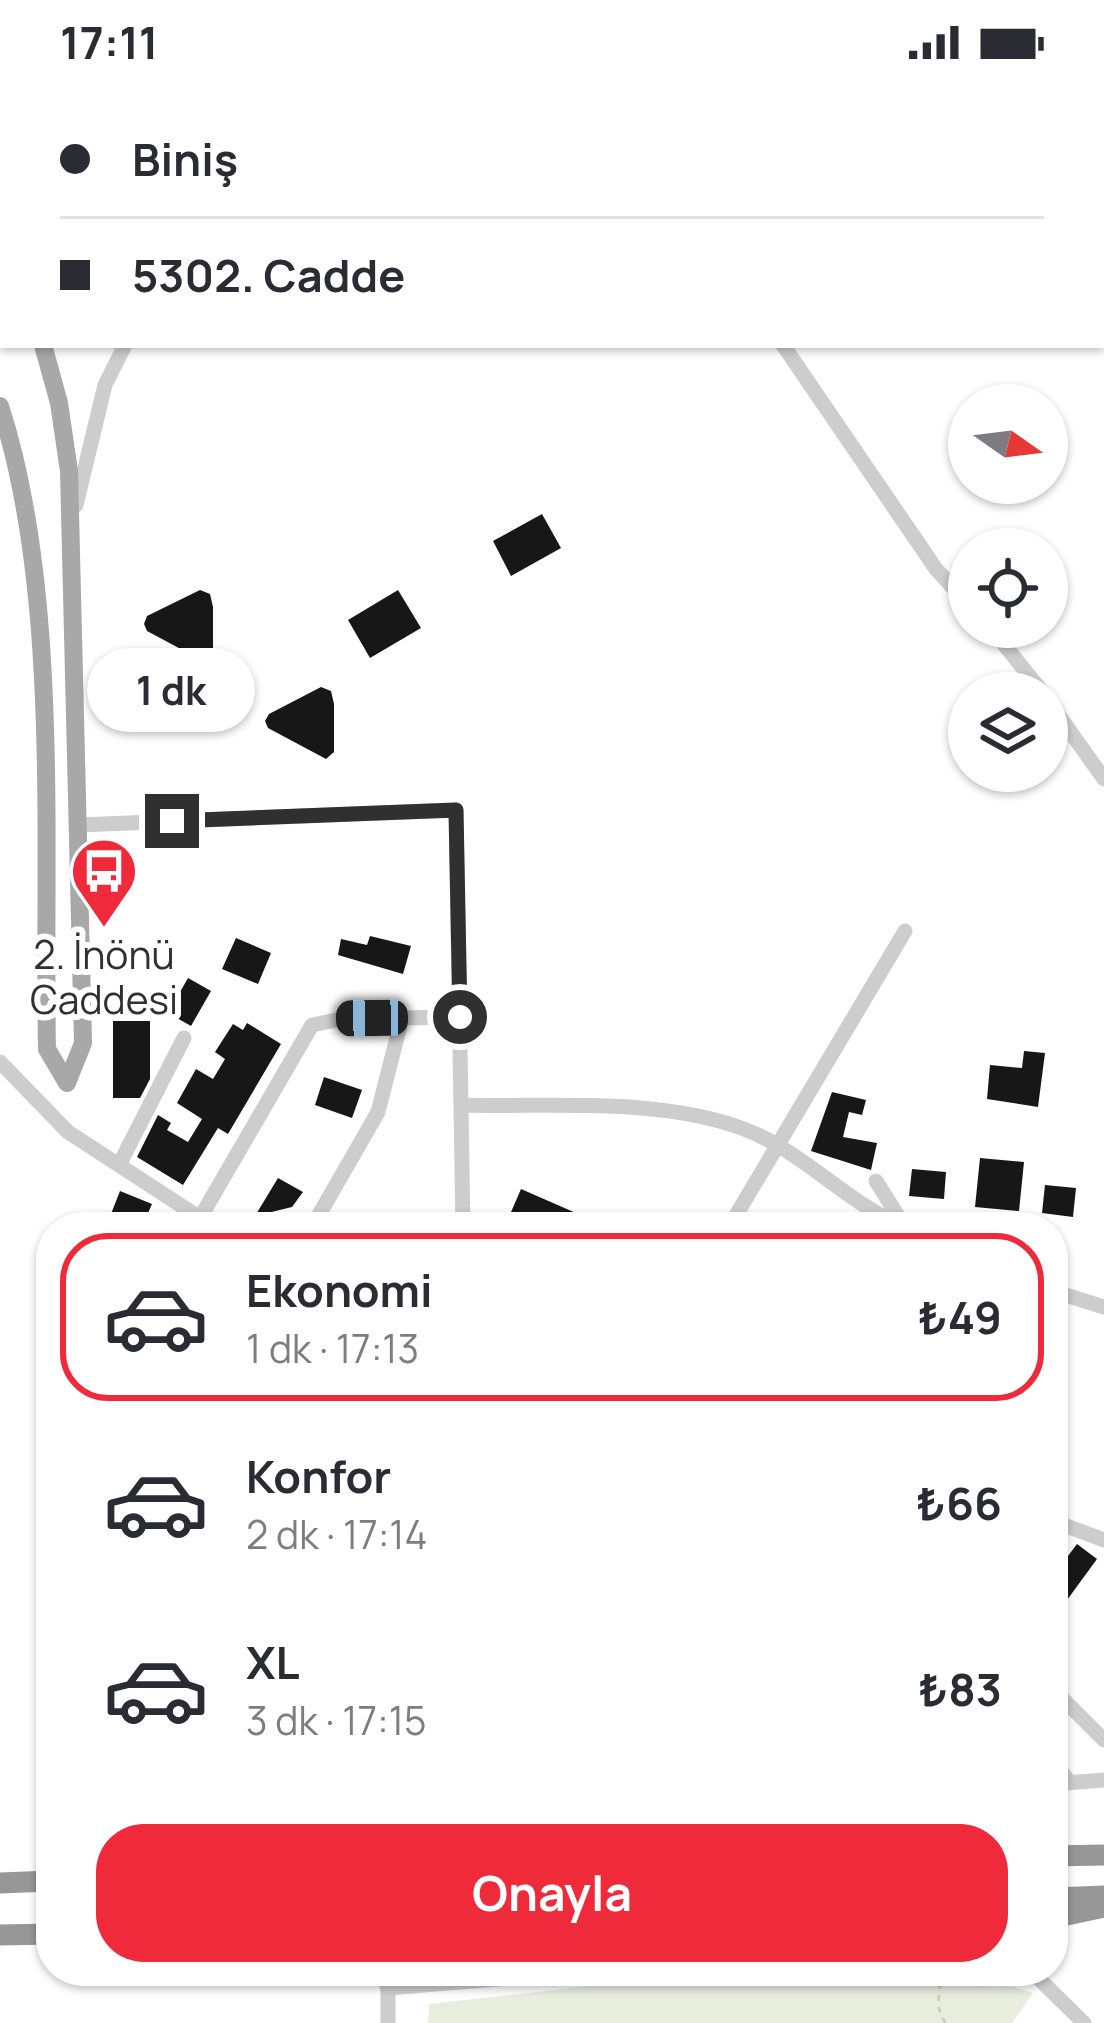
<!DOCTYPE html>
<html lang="tr">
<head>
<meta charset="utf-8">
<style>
  body { margin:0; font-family:Manrope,sans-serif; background:#f7f7f7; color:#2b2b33; height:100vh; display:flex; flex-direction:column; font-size:45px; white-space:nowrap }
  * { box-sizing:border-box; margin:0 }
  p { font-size:39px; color:#7c7c81 }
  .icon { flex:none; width:66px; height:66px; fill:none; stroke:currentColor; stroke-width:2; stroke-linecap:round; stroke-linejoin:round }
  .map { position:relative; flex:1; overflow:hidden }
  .details { position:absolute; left:36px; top:1128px; width:1032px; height:774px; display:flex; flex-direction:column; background:#fff; border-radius:48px; box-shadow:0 3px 9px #0004 }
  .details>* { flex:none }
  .guide { position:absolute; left:0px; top:0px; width:1104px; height:264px; box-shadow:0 3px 9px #0004; display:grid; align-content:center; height:264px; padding:0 60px; background:#fff }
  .needle { width:78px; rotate:104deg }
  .controls { position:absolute; left:948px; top:300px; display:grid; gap:24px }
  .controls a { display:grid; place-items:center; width:120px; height:120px; border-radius:50%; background:#fff; box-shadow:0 3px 9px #0004; font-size:60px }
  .end { position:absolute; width:54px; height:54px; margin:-27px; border:15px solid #303030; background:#fff; box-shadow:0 0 0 6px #fff }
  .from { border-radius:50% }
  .bubble { position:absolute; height:84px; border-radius:42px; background:#fff; box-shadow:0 3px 9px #0004; font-size:39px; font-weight:700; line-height:84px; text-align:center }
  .car { position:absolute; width:36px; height:72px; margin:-36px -18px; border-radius:15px; box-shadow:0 0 9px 3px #0007; background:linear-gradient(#222 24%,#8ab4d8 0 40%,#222 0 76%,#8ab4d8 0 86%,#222 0) }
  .guide b { display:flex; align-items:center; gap:42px; height:114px; font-size:45px }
  .guide b+b { border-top:3px solid #e1e1e2 }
  .guide i { width:30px; height:30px; background:#2b2b33 }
  ul { padding:21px 0 0; list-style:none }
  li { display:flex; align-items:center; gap:36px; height:168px; margin:0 24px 18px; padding:0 36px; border:6px solid transparent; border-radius:48px }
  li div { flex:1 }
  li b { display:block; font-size:45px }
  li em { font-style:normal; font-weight:700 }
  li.current { border-color:#ef2a3b }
  li>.icon { width:108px; height:108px; stroke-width:1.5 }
  .primary-button { display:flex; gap:24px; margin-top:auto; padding:24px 60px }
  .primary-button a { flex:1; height:138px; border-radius:48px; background:#ef2a3b; color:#fff; font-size:48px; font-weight:700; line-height:138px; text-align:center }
  .status { display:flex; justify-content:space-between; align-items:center; height:84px; padding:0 60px; background:#fff; direction:ltr }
  .status svg { height:33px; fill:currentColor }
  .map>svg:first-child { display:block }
  .green { fill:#e7eede }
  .building { fill:#171717 }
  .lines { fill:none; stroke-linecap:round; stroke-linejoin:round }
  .path { stroke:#cdcdcd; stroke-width:3; stroke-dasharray:6 6; stroke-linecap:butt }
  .minor { stroke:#cdcdcd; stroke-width:15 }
  .major { stroke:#a8a8a8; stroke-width:18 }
  .highway { stroke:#979797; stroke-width:21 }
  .route { stroke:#303030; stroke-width:15 }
  .labels { text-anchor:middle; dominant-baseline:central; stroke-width:12; stroke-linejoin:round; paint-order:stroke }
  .poi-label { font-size:39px; fill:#303030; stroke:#fff }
</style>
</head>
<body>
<div class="status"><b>17:11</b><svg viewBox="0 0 49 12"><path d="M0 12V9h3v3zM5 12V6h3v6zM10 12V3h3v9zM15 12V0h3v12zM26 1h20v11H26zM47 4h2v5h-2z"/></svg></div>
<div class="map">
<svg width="1104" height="1939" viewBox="0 0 1104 1939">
  <rect width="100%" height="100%" fill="#fff"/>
  <path class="green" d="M671,1893L1014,1903L1033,1909L1012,1939H428L429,1920Z"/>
  <path class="building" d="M542,430L561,464L511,492L493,457Z
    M200,506L210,510L213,523V571L205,578L147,547L144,540L147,532Z
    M398,506L421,544L370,574L348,536Z
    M321,603L331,607L334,620V668L326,675L268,644L265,637L269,630Z
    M370,852L411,862L403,890L338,871L341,855L367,861Z
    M236,854L271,869L258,900L222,885Z
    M188,894L211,907L191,942L168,929Z
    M113,937H150V995L140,1014H113Z
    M247,939L281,960L228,1050L218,1044L183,1101L137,1073L158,1031L171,1039L167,1046L188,1058L202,1035L177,1019L196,985L213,995L225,975L215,968L233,940L243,946Z
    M1024,967L1045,969L1038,1023L987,1015L990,981L1022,984Z
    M324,993L362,1006L352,1034L315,1021Z
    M832,1008L866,1016L862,1031L849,1028L843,1053L877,1059L871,1086L811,1067Z
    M980,1074L1024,1078L1019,1127L975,1123Z
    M912,1085L946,1088L944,1115L909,1112Z
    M278,1094L303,1108L292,1123L255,1132Z
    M1045,1101L1076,1104L1073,1133L1042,1129Z
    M521,1105L576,1129L570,1143H527L508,1135Z
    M120,1107L152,1120L142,1143L109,1135Z
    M1077,1460L1097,1475L1067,1516L1053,1506V1492Z"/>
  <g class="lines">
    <path class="path" d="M941,1887L938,1922L945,1939"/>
    <path class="minor" d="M660,0L661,3
      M406,3L411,0
      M787,3L792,0
      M0,35L3,36
      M783,261L936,485L969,521
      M76,421L105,301L125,261
      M990,543L1043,609
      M1047,615L1104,695
      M78,741L456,726L463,1143
      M0,978L68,1048L214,1143
      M461,1021C557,1024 686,1010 772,1058C817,1083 855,1122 904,1143
      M120,1079L184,954
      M876,1097L905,1143
      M200,1134L312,941L341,935L460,933
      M312,1143L378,1028L402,934
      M729,1143L905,847
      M1053,1207L1104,1223
      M1053,1437L1104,1456
      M1053,1605L1104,1656
      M1053,1678L1070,1698
      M1053,1700L1104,1696
      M388,1887V1939
      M773,1887H914
      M1031,1887L1084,1939
      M387,1904L593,1887"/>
    <path class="major" d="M0,145L3,148
      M0,242L3,241
      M0,322C61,510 43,765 47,965L67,999L83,959L69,387L59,319L43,261"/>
    <path class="highway" d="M1053,1772L1104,1771
      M0,1799L51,1797
      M1053,1814L1104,1812
      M1053,1834L1104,1823
      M0,1851L51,1850"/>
  </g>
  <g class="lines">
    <path class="route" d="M172,737L456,726L460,933"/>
  </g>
  <defs>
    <g id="bus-pin" transform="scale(3.45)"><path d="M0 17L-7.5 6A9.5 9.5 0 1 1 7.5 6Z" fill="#ef2a3b" stroke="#fff"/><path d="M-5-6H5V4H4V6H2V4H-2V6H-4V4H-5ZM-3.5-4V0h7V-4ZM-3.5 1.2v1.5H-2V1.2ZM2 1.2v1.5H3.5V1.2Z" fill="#fff"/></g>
  </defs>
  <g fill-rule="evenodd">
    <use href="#bus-pin" x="104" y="787"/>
  </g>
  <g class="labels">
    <g class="poi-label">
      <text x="104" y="870">2. İnönü<tspan x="104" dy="45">Caddesi</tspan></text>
    </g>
  </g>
</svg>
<div class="controls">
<a><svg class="needle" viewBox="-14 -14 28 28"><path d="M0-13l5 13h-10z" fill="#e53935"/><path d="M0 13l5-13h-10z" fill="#7c7c81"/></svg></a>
<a><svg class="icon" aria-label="locate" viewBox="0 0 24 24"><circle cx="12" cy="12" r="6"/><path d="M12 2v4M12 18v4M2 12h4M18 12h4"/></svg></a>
<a><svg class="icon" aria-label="layers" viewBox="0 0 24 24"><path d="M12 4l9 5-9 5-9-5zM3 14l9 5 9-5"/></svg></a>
</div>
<i class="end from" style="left:460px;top:933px"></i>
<i class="end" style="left:172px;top:737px"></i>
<div class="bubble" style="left:87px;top:564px;width:168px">1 dk</div>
<i class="car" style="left:372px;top:934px;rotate:269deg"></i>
<div class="guide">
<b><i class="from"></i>Biniş</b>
<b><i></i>5302. Cadde</b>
</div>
<section class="details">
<ul>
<li class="current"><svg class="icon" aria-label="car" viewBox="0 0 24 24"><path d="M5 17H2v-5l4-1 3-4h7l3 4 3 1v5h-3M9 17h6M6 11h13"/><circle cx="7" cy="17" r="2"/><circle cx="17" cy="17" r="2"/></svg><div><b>Ekonomi</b><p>1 dk · 17:13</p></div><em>₺49</em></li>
<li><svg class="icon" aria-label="car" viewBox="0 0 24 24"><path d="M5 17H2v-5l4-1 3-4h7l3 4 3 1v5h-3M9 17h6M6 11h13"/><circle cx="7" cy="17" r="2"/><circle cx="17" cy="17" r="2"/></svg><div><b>Konfor</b><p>2 dk · 17:14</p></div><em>₺66</em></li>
<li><svg class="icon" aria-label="car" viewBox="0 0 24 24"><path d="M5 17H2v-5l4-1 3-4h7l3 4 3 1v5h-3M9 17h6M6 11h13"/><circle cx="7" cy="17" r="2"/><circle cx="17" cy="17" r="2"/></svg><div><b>XL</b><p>3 dk · 17:15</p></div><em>₺83</em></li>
</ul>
<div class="primary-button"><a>Onayla</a></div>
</section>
</div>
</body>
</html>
